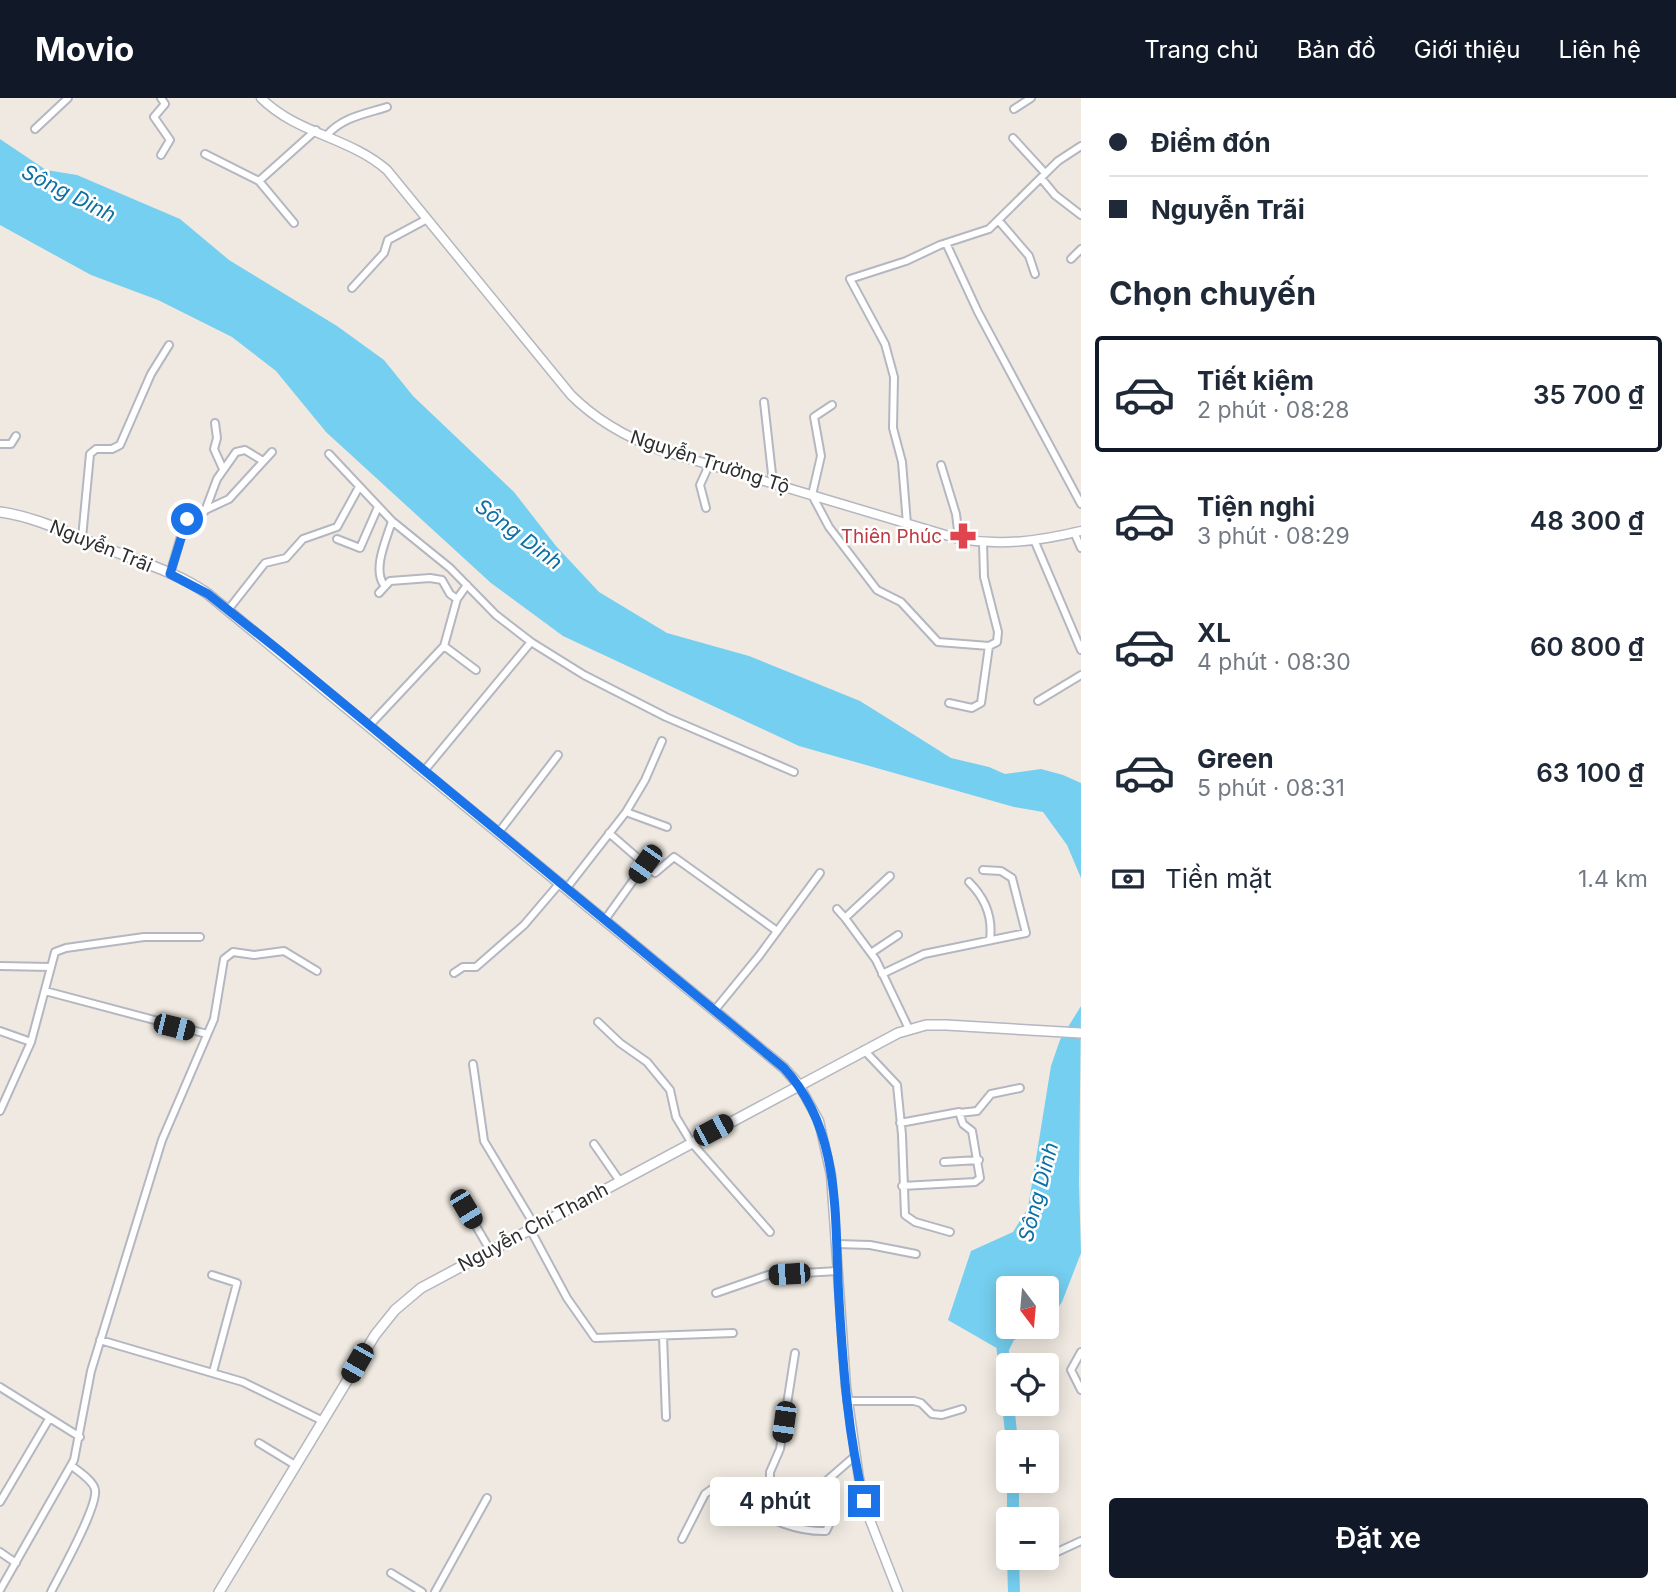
<!DOCTYPE html>
<html lang="vi">
<head>
<meta charset="utf-8">
<style>
  body { margin:0; font-family:Inter,sans-serif; background:#f2f2f3; color:#1f2937; height:100vh; display:flex; flex-direction:column; font-size:26px; white-space:nowrap }
  * { box-sizing:border-box; margin:0 }
  p { font-size:23px; color:#747a83 }
  .icon { flex:none; width:38px; height:38px; fill:none; stroke:currentColor; stroke-width:2; stroke-linecap:round; stroke-linejoin:round }
  .map { position:relative; flex:1; overflow:hidden }
  .side { display:flex; flex-direction:column; background:#fff; width:595px }
  .side>* { flex:none }
  .top-card { display:grid; align-content:center; height:154px; padding:0 28px; background:#fff }
  .needle { width:46px; rotate:164deg }
  .buttons { position:absolute; left:996px; top:1178px; display:grid; gap:14px }
  .buttons a { display:grid; place-items:center; width:63px; height:63px; border-radius:7px; background:#fff; box-shadow:0 4px 18px #0003; font-size:35px }
  .end { position:absolute; width:32px; height:32px; margin:-16px; border:9px solid #1a73e8; background:#fff; box-shadow:0 0 0 4px #fff }
  .from { border-radius:50% }
  .bubble { position:absolute; height:49px; border-radius:7px; background:#fff; box-shadow:0 4px 18px #0003; font-size:23px; font-weight:600; line-height:49px; text-align:center }
  .car { position:absolute; width:21px; height:42px; margin:-21px -10px; border-radius:9px; box-shadow:0 0 5px 2px #0007; background:linear-gradient(#222 24%,#8ab4d8 0 40%,#222 0 76%,#8ab4d8 0 86%,#222 0) }
  .top-card b { display:flex; align-items:center; gap:24px; height:66px; font-size:26px }
  .top-card b+b { border-top:2px solid #e0e1e3 }
  .top-card i { width:18px; height:18px; background:#1f2937 }
  ul { padding:0; list-style:none }
  li { display:flex; align-items:center; gap:21px; height:116px; margin:0 14px 10px; padding:0 14px; border:4px solid transparent; border-radius:7px }
  li div { flex:1 }
  li b { display:block; font-size:26px }
  li em { font-style:normal; font-weight:600 }
  li.current { border-color:#111827 }
  li>.icon { width:63px; height:63px; stroke-width:1.5 }
  h2 { padding:0 28px; font-size:32px; line-height:84px }
  .pay { display:flex; align-items:center; gap:18px; height:77px; padding:0 28px; font-size:26px }
  .pay p { margin-inline-start:auto }
  .action { display:flex; gap:14px; margin-top:auto; padding:14px 28px }
  .action a { flex:1; height:80px; border-radius:7px; background:#111827; color:#fff; font-size:28px; font-weight:600; line-height:80px; text-align:center }
  header { display:flex; align-items:center; gap:42px; box-sizing:border-box; height:98px; padding:0 35px; background:#111827; color:#fff }
  header strong { font-size:33px }
  nav { display:flex; gap:38px; margin-inline-start:auto; font-size:24px }
  main { display:flex; flex:1; min-height:0 }
  .map>svg:first-child { display:block }
  .water { fill:#75cff0 }
  .lines { fill:none; stroke-linecap:round; stroke-linejoin:round }
  .river { stroke:#75cff0; stroke-width:12 }
  .minor-casing { stroke:#b4b7c1; stroke-width:10 }
  .tertiary-casing { stroke:#b4b7c1; stroke-width:11 }
  .secondary-casing { stroke:#b4b7c1; stroke-width:12 }
  .minor { stroke:#fff; stroke-width:6 }
  .tertiary { stroke:#fff; stroke-width:8 }
  .secondary { stroke:#fff; stroke-width:9 }
  .route { stroke:#1a73e8; stroke-width:9 }
  .labels { text-anchor:middle; dominant-baseline:central; stroke-width:5; stroke-linejoin:round; paint-order:stroke }
  .street-label { font-size:19px; fill:#2e2e2e; stroke:#fff }
  .health-label { font-size:19px; fill:#be3a42; stroke:#fff; text-anchor:end }
  .water-label { font-size:21px; font-style:italic; fill:#0d6fa3; stroke:#fff }
</style>
</head>
<body>
<header>
<strong>Movio</strong>
<nav><a>Trang chủ</a><a>Bản đồ</a><a>Giới thiệu</a><a>Liên hệ</a></nav>
</header>
<main>
<div class="map">
<svg width="1081" height="1494" viewBox="0 0 1081 1494">
  <rect width="100%" height="100%" fill="#efe9e1"/>
  <path class="water" d="M0,41L46,72L77,77L180,121L229,162L337,228L384,262L413,298L514,394L556,448L599,494L667,535L749,558L860,603L951,660L989,669L1005,676L1041,671L1063,677L1081,685V780L1067,747L1043,714L1014,709L799,648L563,538L491,485L326,334L276,273L232,239L158,202L91,177L0,127Z
    M1081,908L1079,1085L1081,1155L1062,1204L1047,1226L1046,1190H1008V1228L1043,1229L1036,1235L1014,1242L1007,1256L948,1222L971,1153L1013,1134L1028,1110L1051,968L1060,942Z"/>
  <g class="lines">
    <path class="river" d="M1008,1213L1000,1226L1008,1303
      M1008,1306L1012,1344
      M1013,1382V1421
      M1013,1460L1014,1494"/>
    <g class="minor-casing">
      <path id="minor" d="M1014,11L1031,0
        M35,31L68,0
        M327,37C343,19 365,16 387,9
        M1013,40L1045,75
        M205,56L259,83L294,125
        M161,57L170,42L154,19L165,6L161,0
        M1041,80L1055,97L1081,117
        M259,83L316,32
        M999,123L1029,158L1035,176
        M946,145L978,214L1081,406
        M1071,161L1081,151
        M352,190L384,155L388,142L427,121
        M764,304L773,385
        M832,307L814,319L821,358L812,397L829,429L877,492L901,504L938,544L989,548L997,544L998,534L984,479L983,445
        M215,325L217,340L214,351L223,371
        M0,346H11L16,338
        M329,356L392,423L450,470L496,517L531,544L584,577L666,619L794,674
        M941,367L956,416L959,441
        M706,410L700,387L709,367
        M205,413L217,381L236,354L245,352L263,363
        M907,426L902,364L893,330L894,279L885,246L850,181L906,163L940,147L989,131L1058,63L1081,48
        M1074,434L1081,450
        M82,440L90,356L96,351H112L120,347L151,276L169,247
        M337,441L360,450L378,409
        M1035,444L1081,552
        M170,476L186,421L229,401L272,354
        M384,487C372,471 387,440 392,423
        M379,495L390,483L430,480L442,482L450,496L457,501
        M228,512L265,465L286,460L303,441L337,429L359,389
        M444,548L476,572
        M1038,603L1081,577
        M949,605L972,610L981,605L989,548
        M369,628L444,548L457,501L467,487
        M424,673L531,544
        M626,714L667,729
        M499,734L558,657
        M609,735L655,775L674,759L777,833
        M890,778L845,820L876,862L909,931
        M969,784C985,800 993,818 990,841
        M566,791L626,714L645,682L662,643
        M837,811L845,820
        M604,823L645,766
        M871,855L898,837
        M0,868L51,869
        M454,875L463,869H476L524,827L559,786
        M882,876L924,856L1026,835L1012,780L1001,773L983,772
        M45,893L207,936
        M714,913L759,858L820,775
        M598,924L620,945L647,964L670,992L676,1019L691,1044L770,1134
        M0,933L31,944
        M864,952L897,987L902,1037L905,1117L915,1124L950,1134
        M473,966L484,1043L535,1128
        M0,1013L31,944L55,854L66,850L144,839H200
        M959,1015L977,1013L991,996L1020,990
        M900,1025L959,1014L963,1026L972,1033L980,1080L975,1084L902,1088
        M594,1046L619,1082
        M944,1064L979,1062
        M466,1111L490,1152
        M530,1131L567,1200L595,1240L733,1235
        M837,1146L870,1147L916,1156
        M212,1177L237,1185L213,1274
        M716,1195L768,1177L838,1173
        M663,1238L666,1319
        M100,1242L243,1284L323,1323
        M1081,1254L1071,1272L1081,1292
        M795,1255L780,1351L770,1374V1386L773,1390L827,1410
        M0,1289L80,1339
        M847,1303H914L921,1305L932,1316L942,1317L962,1311
        M259,1345L295,1367
        M0,1404L49,1321
        M682,1441L705,1396L712,1391C753,1407 779,1434 826,1433L830,1425L824,1385L855,1358
        M0,1454L16,1465
        M1057,1454L1081,1443
        M391,1475L422,1494
        M0,1492L74,1362L91,1273L162,1042L214,921L224,861L233,854L254,857L284,853L317,873
        M51,1494C60,1476 98,1409 95,1392C94,1383 78,1373 72,1368
        M435,1494L487,1400"/>
    </g>
    <g class="tertiary-casing">
      <path id="tertiary" d="M261,0C297,36 349,39 387,72L571,297C597,323 626,339 660,352L959,441C1003,448 1039,443 1081,433
        M799,987L819,1023L831,1077L846,1289L859,1380L868,1417L898,1494"/>
    </g>
    <g class="secondary-casing">
      <path id="secondary" d="M0,414C37,419 69,436 103,449C138,463 177,474 208,496L784,970L799,987
        M219,1494L375,1237L395,1212L421,1190L898,935L926,927H946L1081,935"/>
    </g>
    <use href="#minor" class="minor"/>
    <use href="#tertiary" class="tertiary"/>
    <use href="#secondary" class="secondary"/>
  </g>
  <g class="lines">
    <path class="route" d="M187,421L170,476L208,496L281,554L784,970C843,1034 834,1122 839,1202C843,1270 848,1337 864,1403"/>
  </g>
  <defs>
    <g id="pharmacy-bare" transform="scale(2.1)"><path d="M-2-6h4v4h4v4h-4v4h-4v-4h-4v-4h4Z" fill="#e0444e" stroke="#fff" stroke-width="2.5" paint-order="stroke"/></g>
  </defs>
  <g fill-rule="evenodd">
    <use href="#pharmacy-bare" x="963" y="438"/>
  </g>
  <g class="labels">
    <g class="street-label">
      <text transform="translate(710 364) rotate(18)">Nguyễn Trường Tộ</text>
      <text transform="translate(101 448) rotate(22)">Nguyễn Trãi</text>
      <text transform="translate(533 1129) rotate(-28)">Nguyễn Chí Thanh</text>
    </g>
    <g class="health-label">
      <text x="942" y="438">Thiên Phúc</text>
    </g>
    <g class="water-label">
      <text transform="translate(69 95) rotate(27)">Sông Dinh</text>
      <text transform="translate(519 436) rotate(37)">Sông Dinh</text>
      <text transform="translate(1038 1094) rotate(-75)">Sông Dinh</text>
    </g>
  </g>
</svg>
<div class="buttons">
<a><svg class="needle" viewBox="-14 -14 28 28"><path d="M0-13l5 13h-10z" fill="#e53935"/><path d="M0 13l5-13h-10z" fill="#747a83"/></svg></a>
<a><svg class="icon" aria-label="locate" viewBox="0 0 24 24"><circle cx="12" cy="12" r="6"/><path d="M12 2v4M12 18v4M2 12h4M18 12h4"/></svg></a>
<a>+</a>
<a>−</a>
</div>
<i class="end from" style="left:187px;top:421px"></i>
<i class="end" style="left:864px;top:1403px"></i>
<div class="bubble" style="left:710px;top:1379px;width:130px">4 phút</div>
<i class="car" style="left:645px;top:766px;rotate:215deg"></i>
<i class="car" style="left:174px;top:929px;rotate:104deg"></i>
<i class="car" style="left:713px;top:1032px;rotate:62deg"></i>
<i class="car" style="left:466px;top:1111px;rotate:149deg"></i>
<i class="car" style="left:789px;top:1176px;rotate:266deg"></i>
<i class="car" style="left:357px;top:1265px;rotate:210deg"></i>
<i class="car" style="left:784px;top:1324px;rotate:188deg"></i>
</div>
<section class="side">
<div class="top-card">
<b><i class="from"></i>Điểm đón</b>
<b><i></i>Nguyễn Trãi</b>
</div>
<h2>Chọn chuyến</h2>
<ul>
<li class="current"><svg class="icon" aria-label="car" viewBox="0 0 24 24"><path d="M5 17H2v-5l4-1 3-4h7l3 4 3 1v5h-3M9 17h6M6 11h13"/><circle cx="7" cy="17" r="2"/><circle cx="17" cy="17" r="2"/></svg><div><b>Tiết kiệm</b><p>2 phút · 08:28</p></div><em>35 700 ₫</em></li>
<li><svg class="icon" aria-label="car" viewBox="0 0 24 24"><path d="M5 17H2v-5l4-1 3-4h7l3 4 3 1v5h-3M9 17h6M6 11h13"/><circle cx="7" cy="17" r="2"/><circle cx="17" cy="17" r="2"/></svg><div><b>Tiện nghi</b><p>3 phút · 08:29</p></div><em>48 300 ₫</em></li>
<li><svg class="icon" aria-label="car" viewBox="0 0 24 24"><path d="M5 17H2v-5l4-1 3-4h7l3 4 3 1v5h-3M9 17h6M6 11h13"/><circle cx="7" cy="17" r="2"/><circle cx="17" cy="17" r="2"/></svg><div><b>XL</b><p>4 phút · 08:30</p></div><em>60 800 ₫</em></li>
<li><svg class="icon" aria-label="car" viewBox="0 0 24 24"><path d="M5 17H2v-5l4-1 3-4h7l3 4 3 1v5h-3M9 17h6M6 11h13"/><circle cx="7" cy="17" r="2"/><circle cx="17" cy="17" r="2"/></svg><div><b>Green</b><p>5 phút · 08:31</p></div><em>63 100 ₫</em></li>
</ul>
<div class="pay"><svg class="icon" aria-label="cash" viewBox="0 0 24 24"><path d="M3 7h18v10H3z"/><circle cx="12" cy="12" r="2"/></svg>Tiền mặt<p>1.4 km</p></div>
<div class="action"><a>Đặt xe</a></div>
</section>
</main>
</body>
</html>
